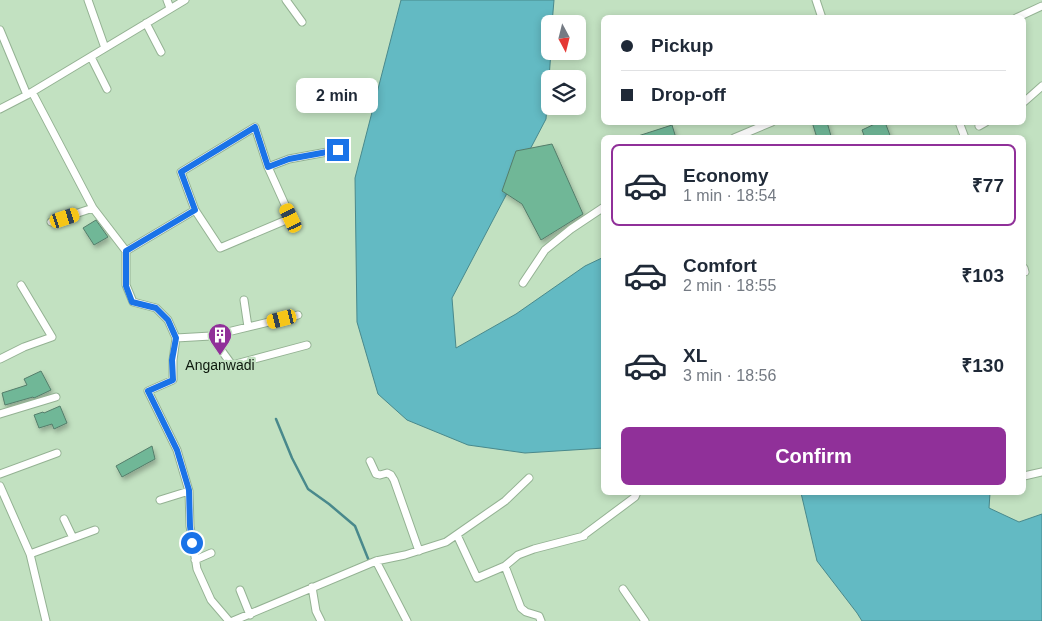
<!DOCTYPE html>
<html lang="en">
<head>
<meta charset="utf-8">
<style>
  body { margin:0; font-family:Arial,sans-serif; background:#f2f2f3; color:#1f2937; height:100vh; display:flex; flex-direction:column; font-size:19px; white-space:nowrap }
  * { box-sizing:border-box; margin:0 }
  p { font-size:16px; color:#747a83 }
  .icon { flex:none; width:28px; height:28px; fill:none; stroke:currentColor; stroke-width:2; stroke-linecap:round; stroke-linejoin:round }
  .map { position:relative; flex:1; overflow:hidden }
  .panel { position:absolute; left:601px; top:135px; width:425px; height:360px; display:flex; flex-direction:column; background:#fff; border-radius:8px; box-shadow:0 2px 8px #0003 }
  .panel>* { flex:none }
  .top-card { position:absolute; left:601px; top:15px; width:425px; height:110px; border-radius:8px; box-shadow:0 2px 8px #0003; display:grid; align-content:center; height:110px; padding:0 20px; background:#fff }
  .needle { width:32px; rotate:173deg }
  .buttons { position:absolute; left:541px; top:15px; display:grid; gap:10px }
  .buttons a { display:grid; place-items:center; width:45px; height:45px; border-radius:8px; background:#fff; box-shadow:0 2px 8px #0003; font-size:25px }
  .end { position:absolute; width:22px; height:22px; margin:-11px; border:6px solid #1a73e8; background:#fff; box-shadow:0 0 0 2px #fff }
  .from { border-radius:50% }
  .bubble { position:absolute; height:35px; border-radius:8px; background:#fff; box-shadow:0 2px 8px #0003; font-size:16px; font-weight:700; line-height:35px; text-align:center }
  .car { position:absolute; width:15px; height:30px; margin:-15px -8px; border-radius:6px; box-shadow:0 0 4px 1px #0007; background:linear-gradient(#f5c518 24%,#345 0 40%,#f5c518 0 76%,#345 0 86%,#f5c518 0) }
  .top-card b { display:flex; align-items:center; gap:18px; height:48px; font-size:19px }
  .top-card b+b { border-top:1px solid #e0e1e3 }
  .top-card i { width:12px; height:12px; background:#1f2937 }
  ul { padding:9px 0 0; list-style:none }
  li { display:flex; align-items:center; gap:15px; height:82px; margin:0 10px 8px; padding:0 10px; border:2px solid transparent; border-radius:8px }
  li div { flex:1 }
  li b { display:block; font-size:19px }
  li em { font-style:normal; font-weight:700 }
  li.selected { border-color:#903099 }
  li>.icon { width:45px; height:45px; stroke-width:1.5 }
  .primary-button { display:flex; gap:10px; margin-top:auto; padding:10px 20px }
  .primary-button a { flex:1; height:58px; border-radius:8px; background:#903099; color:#fff; font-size:20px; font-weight:700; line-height:58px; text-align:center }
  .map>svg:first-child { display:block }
  .water { fill:#63bac3; stroke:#49898c }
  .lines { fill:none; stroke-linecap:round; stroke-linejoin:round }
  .stream { stroke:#49898c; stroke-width:2.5 }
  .building { fill:#70b797; stroke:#547d6a; filter:url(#shadow) }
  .minor-casing { stroke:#94b293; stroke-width:9 }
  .minor { stroke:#fff; stroke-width:7 }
  .route { stroke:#1a73e8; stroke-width:6 }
  .labels { text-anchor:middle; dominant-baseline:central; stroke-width:4.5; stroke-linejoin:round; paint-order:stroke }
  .poi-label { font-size:14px; fill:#0d180d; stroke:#c2e1c1 }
</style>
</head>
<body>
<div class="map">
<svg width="1042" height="621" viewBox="0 0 1042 621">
  <defs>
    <filter id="shadow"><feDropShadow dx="2" dy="3.5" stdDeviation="2.5" flood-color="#0004"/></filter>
  </defs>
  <rect width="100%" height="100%" fill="#c2e1c1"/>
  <path class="water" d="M401,0H554L552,24H550L551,51L546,119L452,298L456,348L516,314L585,266L604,257V448L525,453L468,445L407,420L378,394L357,322L355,178Z
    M801,493H990L989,508L1019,522L1042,514V621H862L857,613L817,561Z"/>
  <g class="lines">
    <path class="stream" d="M276,419L292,458L308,489L329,504L355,526L369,561"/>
  </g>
  <path class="building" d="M812,122H827L831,136L817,138Z
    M879,122H885L891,138H865L862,130Z
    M672,125L676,138H638V136Z
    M552,144L583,214L541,240L522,204L502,191L516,151Z
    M96,220L108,237L94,245L83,228Z
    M41,371L51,390L34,398L33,397L5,405L2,393L27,385L24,379Z
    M60,406L67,423L54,429L52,424L39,428L34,415L43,412L44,413Z
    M152,446L155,459L122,477L116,466Z"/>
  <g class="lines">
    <g class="minor-casing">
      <path id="minor" d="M88,0L105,48
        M167,0L170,8
        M286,0L302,22
        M816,0L822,18
        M1016,18L1042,6
        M146,23L161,52
        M0,30L27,95
        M91,57L107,89
        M32,92L93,208L51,222
        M1024,102L1042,86
        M0,109L27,95L185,0
        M959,122L965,138
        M979,126L986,122
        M734,138L772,122
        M268,167L291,218L220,248L195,210L181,172L255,127L268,167L289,159L338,150
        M93,208L126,251V285L133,302L156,308L168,320L176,338L173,360V380L148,391L177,450L189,491L190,526L197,569L211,600L229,621
        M126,251L195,210
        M1024,268L1025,272
        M523,283L545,250L571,229L604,207
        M244,300L248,327
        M211,336L232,365L307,345
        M176,338L211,336L298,315
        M0,359L24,347L52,337L21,285
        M0,414L56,397
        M370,461L376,474L380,475L387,473L391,475L394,480L419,551
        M0,474L57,453
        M1024,476L1042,472
        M0,486L30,554L46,621
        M160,500L189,491
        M64,519L73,538
        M457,535L477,578L505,566L521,608L526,612L539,616L541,621
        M584,535L635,497L637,492
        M30,554L95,530
        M195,560L211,553
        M376,561L407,621
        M505,566L518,555L534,549L584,536
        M312,587L316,611L321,621
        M623,589L645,621
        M240,590L250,615
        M233,621L376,561L405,555L446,542L505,501L529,478"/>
    </g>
    <use href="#minor" class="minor"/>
  </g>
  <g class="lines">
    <path class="route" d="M192,543L190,526L189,490L177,450L148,391L173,380L172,360L176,338L168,320L156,308L132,302L126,286V251L195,210L181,172L255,127L268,167L289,159L338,150"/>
  </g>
  <defs>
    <g id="building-pin" transform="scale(1.25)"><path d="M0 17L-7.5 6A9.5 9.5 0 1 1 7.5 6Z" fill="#903099" stroke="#c2e1c1"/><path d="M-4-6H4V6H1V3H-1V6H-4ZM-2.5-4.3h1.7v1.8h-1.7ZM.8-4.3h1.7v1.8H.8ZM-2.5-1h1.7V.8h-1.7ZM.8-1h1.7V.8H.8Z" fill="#fff"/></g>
  </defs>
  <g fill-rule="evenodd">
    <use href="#building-pin" x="220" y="335"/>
  </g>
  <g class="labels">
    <g class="poi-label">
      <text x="220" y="365">Anganwadi</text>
    </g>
  </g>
</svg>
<div class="buttons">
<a><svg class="needle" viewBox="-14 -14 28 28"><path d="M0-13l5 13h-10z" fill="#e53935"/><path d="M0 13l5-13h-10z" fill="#747a83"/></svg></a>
<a><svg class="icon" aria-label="layers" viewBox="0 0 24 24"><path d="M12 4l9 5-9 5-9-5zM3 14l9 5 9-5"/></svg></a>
</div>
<i class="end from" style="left:192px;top:543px"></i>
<i class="end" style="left:338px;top:150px"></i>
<div class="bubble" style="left:296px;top:78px;width:82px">2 min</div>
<i class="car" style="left:65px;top:218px;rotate:72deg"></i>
<i class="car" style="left:291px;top:218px;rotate:335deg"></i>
<i class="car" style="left:282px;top:319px;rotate:256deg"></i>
<div class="top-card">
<b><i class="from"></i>Pickup</b>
<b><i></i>Drop-off</b>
</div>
<section class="panel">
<ul>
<li class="selected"><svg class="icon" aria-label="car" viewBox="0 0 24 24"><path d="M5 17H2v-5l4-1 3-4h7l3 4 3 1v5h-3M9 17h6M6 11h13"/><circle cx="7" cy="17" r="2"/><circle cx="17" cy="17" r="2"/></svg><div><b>Economy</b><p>1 min · 18:54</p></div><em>₹77</em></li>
<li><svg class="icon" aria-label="car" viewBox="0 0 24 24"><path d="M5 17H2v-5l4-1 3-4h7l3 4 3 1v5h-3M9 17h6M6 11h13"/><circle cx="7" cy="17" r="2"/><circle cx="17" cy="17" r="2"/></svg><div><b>Comfort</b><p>2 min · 18:55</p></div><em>₹103</em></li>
<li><svg class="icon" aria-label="car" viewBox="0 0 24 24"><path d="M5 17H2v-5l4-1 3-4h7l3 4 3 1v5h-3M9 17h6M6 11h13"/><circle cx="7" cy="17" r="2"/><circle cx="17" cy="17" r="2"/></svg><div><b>XL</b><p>3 min · 18:56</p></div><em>₹130</em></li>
</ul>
<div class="primary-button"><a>Confirm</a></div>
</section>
</div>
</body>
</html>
